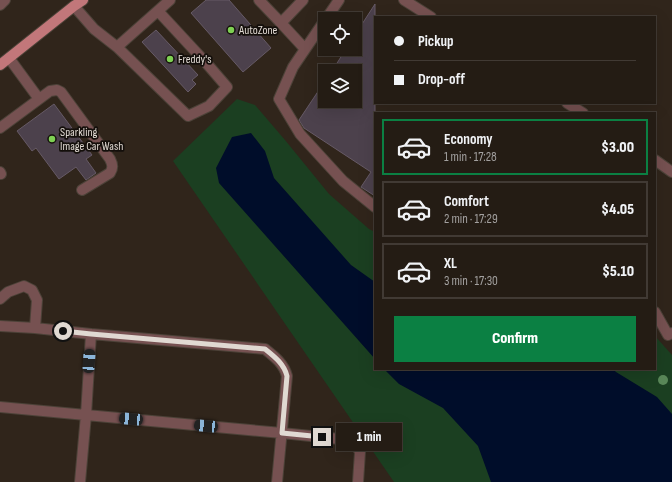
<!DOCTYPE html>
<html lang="en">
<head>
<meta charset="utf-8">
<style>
  body { margin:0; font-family:"Sofia Sans Condensed",sans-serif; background:#302922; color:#f1f3f6; height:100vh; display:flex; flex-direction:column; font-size:15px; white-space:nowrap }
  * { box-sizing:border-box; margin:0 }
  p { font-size:13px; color:#a3a1a0 }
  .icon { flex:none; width:22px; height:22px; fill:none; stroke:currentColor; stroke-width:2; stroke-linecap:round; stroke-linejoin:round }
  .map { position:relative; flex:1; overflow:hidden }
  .panel { position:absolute; left:374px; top:112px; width:282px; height:258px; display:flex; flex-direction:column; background:#241c14; border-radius:0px; box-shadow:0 4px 16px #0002,0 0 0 1px #413a34 }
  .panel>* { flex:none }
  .banner { position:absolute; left:374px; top:16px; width:282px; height:88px; border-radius:0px; box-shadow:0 4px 16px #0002,0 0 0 1px #413a34; display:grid; align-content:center; height:88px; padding:0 20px; background:#241c14 }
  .buttons { position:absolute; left:318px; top:12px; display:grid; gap:8px }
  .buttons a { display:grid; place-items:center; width:44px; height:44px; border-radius:0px; background:#241c14; box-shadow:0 4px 16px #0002,0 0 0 1px #413a34; font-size:20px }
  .end { position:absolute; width:18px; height:18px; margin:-9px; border:5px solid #e0d9d2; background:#111; box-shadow:0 0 0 2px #111 }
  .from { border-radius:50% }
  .bubble { position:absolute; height:28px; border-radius:0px; background:#241c14; box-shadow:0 4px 16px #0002,0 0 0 1px #413a34; font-size:13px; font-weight:800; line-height:28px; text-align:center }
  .car { position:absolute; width:12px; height:24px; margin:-12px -6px; border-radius:5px; box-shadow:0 0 3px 1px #0007; background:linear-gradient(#222 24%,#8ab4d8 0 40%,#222 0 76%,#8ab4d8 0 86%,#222 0) }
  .banner b { display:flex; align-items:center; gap:14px; height:38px; font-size:15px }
  .banner b+b { border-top:1px solid #413a34 }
  .banner i { width:10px; height:10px; background:#f1f3f6 }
  ul { padding:7px 0 0; list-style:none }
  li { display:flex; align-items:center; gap:12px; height:56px; margin:0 8px 6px; padding:0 12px; border:2px solid #413a34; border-radius:0px }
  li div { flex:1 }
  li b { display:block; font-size:15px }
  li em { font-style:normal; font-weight:800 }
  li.active { border-color:#0b8043 }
  li>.icon { width:36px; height:36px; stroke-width:1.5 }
  .primary-button { display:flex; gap:8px; margin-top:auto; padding:8px 20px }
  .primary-button a { flex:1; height:46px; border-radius:0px; background:#0b8043; color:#fff; font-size:16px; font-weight:800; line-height:46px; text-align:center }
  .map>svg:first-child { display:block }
  .green { fill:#1b3f21 }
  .water { fill:#000d2a }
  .building { fill:#4c414c; stroke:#665a66 }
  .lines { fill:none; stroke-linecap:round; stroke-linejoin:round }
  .minor-casing { stroke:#4c4238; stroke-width:12 }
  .major-casing { stroke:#4c4238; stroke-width:12 }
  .minor { stroke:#765151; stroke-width:10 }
  .major { stroke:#c2777a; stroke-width:10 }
  .tree { fill:#598758 }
  .route { stroke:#e0d9d2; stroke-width:5 }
  .poi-dot { fill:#7ed053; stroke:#140f0b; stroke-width:1.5 }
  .labels { text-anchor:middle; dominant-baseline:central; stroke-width:3.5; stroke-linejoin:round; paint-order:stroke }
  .poi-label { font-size:12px; fill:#e0d9d2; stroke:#140f0b; text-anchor:start }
</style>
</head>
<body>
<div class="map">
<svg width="672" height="482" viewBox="0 0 672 482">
  <rect width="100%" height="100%" fill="#30251b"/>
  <path class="green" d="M237,99L255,105L285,140L329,194L369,229L375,232V369H655V336L672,355V482H394L173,161Z"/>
  <path class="water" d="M251,133L265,151L274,178L351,265L375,282V359L219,183L216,168L232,137Z
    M384,369H613L616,372L657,397L672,414V482H491L478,446L443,408L399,384Z"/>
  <path class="building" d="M206,0H229L271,48L243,72L191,13Z
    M375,4V196L361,187L371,172L304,128L299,120L325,81V101H355V71H332L346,49H355V35Z
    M156,30L198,75L192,80L196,84L188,92L142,42Z
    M54,104L92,155L86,159L96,173L86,180L76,167L59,179L36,148L32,151L17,131Z"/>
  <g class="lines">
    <g class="minor-casing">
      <path id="minor" d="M259,0L281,23
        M303,0L281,23L305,49
        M404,0L431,17
        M0,5L5,0
        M74,6L94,29L117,47L188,116L209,106L227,87L208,65L158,11
        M326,19L339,0
        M325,20L293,67L279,99L300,134L343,181L375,207
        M117,47L170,0
        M9,58L39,99
        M567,103L583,113
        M0,128L50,91L57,90L61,92L110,159C113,165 113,168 110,173L82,190
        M655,160L672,172
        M0,172L1,174
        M0,299L8,292L24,286L32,290L37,300L35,328
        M655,312L668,335L672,333
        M0,326L35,328L91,334
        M0,407L86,415L80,482
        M277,482L287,376C284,364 275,357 265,349L91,334L86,415L282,433L349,440L357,447L360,452L358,482"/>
    </g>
    <g class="major-casing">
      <path id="major" d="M0,65L74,6L83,0"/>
    </g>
    <use href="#minor" class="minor"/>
    <use href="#major" class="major"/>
  </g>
  <circle class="tree" cx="663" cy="380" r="5"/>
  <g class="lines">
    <path class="route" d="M63,331L91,334L265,349C275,357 284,364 287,376L282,433L322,437"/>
  </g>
  <g class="poi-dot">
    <circle cx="231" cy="30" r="4"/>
    <circle cx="170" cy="59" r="4"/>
    <circle cx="52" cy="139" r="4"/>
  </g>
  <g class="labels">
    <g class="poi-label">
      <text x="239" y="30">AutoZone</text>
      <text x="178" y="59">Freddy's</text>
      <text x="60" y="132">Sparkling<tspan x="60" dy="14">Image Car Wash</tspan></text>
    </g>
  </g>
</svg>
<div class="buttons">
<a><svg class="icon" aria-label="locate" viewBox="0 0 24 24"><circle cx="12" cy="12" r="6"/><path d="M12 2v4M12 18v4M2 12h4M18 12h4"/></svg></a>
<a><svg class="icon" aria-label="layers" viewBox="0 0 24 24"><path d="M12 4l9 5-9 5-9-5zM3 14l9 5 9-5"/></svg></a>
</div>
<i class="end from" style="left:63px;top:331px"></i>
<i class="end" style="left:322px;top:437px"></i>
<div class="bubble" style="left:336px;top:423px;width:66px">1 min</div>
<i class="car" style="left:89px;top:361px;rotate:4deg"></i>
<i class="car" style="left:131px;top:419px;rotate:275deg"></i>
<i class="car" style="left:206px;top:426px;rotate:275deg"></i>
<div class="banner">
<b><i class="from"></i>Pickup</b>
<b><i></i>Drop-off</b>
</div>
<section class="panel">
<ul>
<li class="active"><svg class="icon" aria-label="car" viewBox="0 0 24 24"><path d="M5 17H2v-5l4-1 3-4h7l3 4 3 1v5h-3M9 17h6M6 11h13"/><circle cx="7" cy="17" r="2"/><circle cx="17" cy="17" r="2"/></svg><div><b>Economy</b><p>1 min · 17:28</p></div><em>$3.00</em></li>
<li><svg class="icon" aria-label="car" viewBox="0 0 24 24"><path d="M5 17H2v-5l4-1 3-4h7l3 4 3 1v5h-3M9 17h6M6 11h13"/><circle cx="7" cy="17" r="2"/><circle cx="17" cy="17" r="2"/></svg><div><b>Comfort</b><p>2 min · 17:29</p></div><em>$4.05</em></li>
<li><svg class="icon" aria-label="car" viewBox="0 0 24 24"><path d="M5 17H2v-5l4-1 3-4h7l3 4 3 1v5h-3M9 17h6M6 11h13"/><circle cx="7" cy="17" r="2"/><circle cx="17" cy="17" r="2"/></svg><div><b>XL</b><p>3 min · 17:30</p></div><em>$5.10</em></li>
</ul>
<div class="primary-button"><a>Confirm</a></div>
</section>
</div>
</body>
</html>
